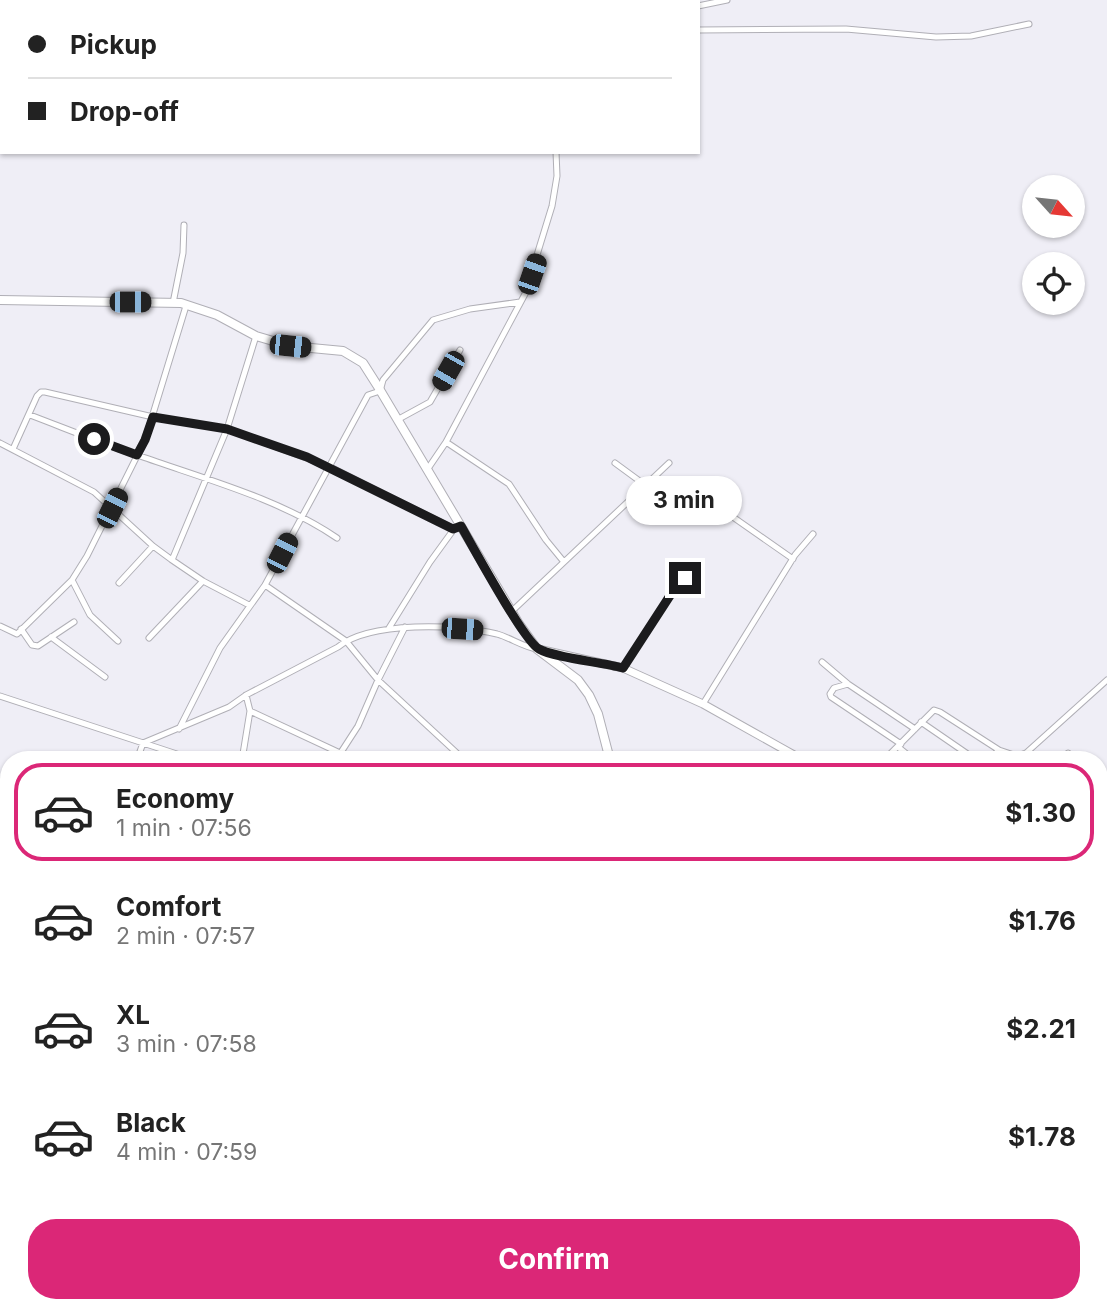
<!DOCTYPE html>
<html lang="en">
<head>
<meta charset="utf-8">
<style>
  body { margin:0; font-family:Inter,sans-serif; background:#f2f2f2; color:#222; height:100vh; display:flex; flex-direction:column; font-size:26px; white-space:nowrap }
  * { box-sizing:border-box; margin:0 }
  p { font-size:23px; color:#767676 }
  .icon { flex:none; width:38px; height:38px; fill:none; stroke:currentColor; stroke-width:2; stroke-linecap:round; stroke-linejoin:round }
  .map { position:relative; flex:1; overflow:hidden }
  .drawer { position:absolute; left:0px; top:751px; width:1108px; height:562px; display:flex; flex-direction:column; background:#fff; border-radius:28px 28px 0 0; box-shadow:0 2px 5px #0004 }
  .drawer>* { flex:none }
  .guide { position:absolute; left:0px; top:0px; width:700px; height:154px; box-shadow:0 2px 5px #0004; display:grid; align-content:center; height:154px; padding:0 28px; background:#fff }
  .needle { width:46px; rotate:117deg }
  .controls { position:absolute; left:1022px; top:175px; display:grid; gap:14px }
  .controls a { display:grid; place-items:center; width:63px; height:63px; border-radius:50%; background:#fff; box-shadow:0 2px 5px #0004; font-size:35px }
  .end { position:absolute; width:32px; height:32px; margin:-16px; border:9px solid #1b1b1d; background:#fff; box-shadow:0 0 0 4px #fff }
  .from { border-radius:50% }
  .bubble { position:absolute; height:49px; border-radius:24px; background:#fff; box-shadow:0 2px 5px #0004; font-size:23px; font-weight:700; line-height:49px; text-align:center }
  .car { position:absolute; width:21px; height:42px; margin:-21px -10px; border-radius:9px; box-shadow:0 0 5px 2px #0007; background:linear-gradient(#222 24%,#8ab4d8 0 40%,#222 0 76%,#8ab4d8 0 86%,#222 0) }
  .guide b { display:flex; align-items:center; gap:24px; height:66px; font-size:26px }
  .guide b+b { border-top:2px solid #e0e0e0 }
  .guide i { width:18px; height:18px; background:#222 }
  ul { padding:12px 0 0; list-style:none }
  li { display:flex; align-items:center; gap:21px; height:98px; margin:0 14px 10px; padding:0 14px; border:4px solid transparent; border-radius:28px }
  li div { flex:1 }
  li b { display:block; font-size:26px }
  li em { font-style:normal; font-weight:700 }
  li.on { border-color:#db2777 }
  li>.icon { width:63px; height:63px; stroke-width:1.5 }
  .action { display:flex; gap:14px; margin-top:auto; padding:14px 28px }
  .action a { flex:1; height:80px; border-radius:28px; background:#db2777; color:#fff; font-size:28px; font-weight:700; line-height:80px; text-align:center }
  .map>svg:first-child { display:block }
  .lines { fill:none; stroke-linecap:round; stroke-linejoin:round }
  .street-casing { stroke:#b0afb6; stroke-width:7 }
  .secondary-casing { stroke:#b0afb6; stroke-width:9 }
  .primary-casing { stroke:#b0afb6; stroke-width:10 }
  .street { stroke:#fff; stroke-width:5 }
  .secondary { stroke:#fff; stroke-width:7 }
  .primary { stroke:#fff; stroke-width:8 }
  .route { stroke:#1b1b1d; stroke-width:9 }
</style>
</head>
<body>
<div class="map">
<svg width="1107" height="1312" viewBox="0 0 1107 1312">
  <rect width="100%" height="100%" fill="#efeef6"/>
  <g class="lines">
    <g class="street-casing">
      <path id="street" d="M478,0L495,2
        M597,2V0
        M698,6L727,0
        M698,30L846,29L936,37L971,36L1029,24
        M173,303L183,253L184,225
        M30,415C67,429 103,444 140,456C205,479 280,499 337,538
        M397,420L430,402L460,350
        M446,442L509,484L546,540L564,562
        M0,443L94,492L153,546L172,560L203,581L249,605
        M13,449L37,396L41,392H45L153,417L227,429L328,466L454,529L461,526
        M615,463L645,485
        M427,470L446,442L525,294L552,206L557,176L556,152
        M690,487L793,559
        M172,560L227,429L256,336
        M72,580L90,615L118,641
        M119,583L153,546
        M265,585L346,641L378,680L459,755L457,760
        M511,612L669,463
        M0,626L17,634L72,580L87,556L145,440L186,306
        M389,628L430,562L454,529
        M21,629L32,645L38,646L74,622
        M51,637L105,677
        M149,638L203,581
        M822,662L848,684L915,729
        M623,668L673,591L689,573
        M848,684L834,688L830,694L831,697L901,744
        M0,696L195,760
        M703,704L795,555L813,534
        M250,711L340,753
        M921,722L969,755
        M179,729L220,648L265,585L368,395L380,391L383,380L433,320L470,309L520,302
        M898,747L914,760
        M1026,753L1037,760
        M664,759V760
        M137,760L143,743L229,707L246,695L338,647C370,621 458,624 497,634C511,638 523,647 537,649
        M242,760L250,711L246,695
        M336,760L358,726L378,680L405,627
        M884,760L934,710L940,712L999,750
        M988,760L999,750L1017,756L1026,753L1107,680
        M1058,760L1068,753L1076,760
        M0,781L9,787
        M0,896L9,897
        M0,968L9,969
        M0,1062L4,1026
        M0,1068L9,1070
        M0,1108L9,1109
        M0,1147L9,1149
        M158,1304L167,1312
        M338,1304L339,1312
        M374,1304L376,1312
        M544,1304L545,1312
        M612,1304L615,1312
        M938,1304L939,1312
        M587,1309V1312
        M19,1312L21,1304
        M70,1312L72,1304
        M146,1312L151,1304
        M235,1312L311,1304
        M746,1312L750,1304
        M1031,1312L1034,1304"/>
    </g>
    <g class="secondary-casing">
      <path id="secondary" d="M538,649L623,668L703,704L803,760
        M1099,874L1107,876"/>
    </g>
    <g class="primary-casing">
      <path id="primary" d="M0,300L181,303L217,315L256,336L290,346L343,351L363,363L377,385L519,624L537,649L578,680L589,695L598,714L610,760
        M1099,1267L1107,1273"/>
    </g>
    <use href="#street" class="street"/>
    <use href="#secondary" class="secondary"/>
    <use href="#primary" class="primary"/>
  </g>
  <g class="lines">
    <path class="route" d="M94,439L137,455L145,440L153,417L227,429L307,457L453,529L461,526C473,547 524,641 539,649C555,658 602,662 623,668L673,591L685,578"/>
  </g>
</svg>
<div class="controls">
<a><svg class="needle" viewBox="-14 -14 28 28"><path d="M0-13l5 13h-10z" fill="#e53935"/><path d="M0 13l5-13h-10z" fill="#767676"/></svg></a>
<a><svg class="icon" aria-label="locate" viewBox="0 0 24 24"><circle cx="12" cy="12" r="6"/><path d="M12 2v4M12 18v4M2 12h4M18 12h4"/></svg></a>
</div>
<i class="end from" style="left:94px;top:439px"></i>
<i class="end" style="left:685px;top:578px"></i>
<div class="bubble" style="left:626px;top:476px;width:116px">3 min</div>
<i class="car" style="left:532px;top:274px;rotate:19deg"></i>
<i class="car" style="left:130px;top:302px;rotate:90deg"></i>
<i class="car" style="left:290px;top:346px;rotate:96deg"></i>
<i class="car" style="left:448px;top:371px;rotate:210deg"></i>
<i class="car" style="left:112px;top:508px;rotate:26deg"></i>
<i class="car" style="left:282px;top:553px;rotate:27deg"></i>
<i class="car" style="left:462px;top:629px;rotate:94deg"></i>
<div class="guide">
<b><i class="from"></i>Pickup</b>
<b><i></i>Drop-off</b>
</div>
<section class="drawer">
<ul>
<li class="on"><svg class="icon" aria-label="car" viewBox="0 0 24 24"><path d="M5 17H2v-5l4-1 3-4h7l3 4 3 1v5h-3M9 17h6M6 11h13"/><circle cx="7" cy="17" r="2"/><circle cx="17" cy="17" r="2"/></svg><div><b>Economy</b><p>1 min · 07:56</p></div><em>$1.30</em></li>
<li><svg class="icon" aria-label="car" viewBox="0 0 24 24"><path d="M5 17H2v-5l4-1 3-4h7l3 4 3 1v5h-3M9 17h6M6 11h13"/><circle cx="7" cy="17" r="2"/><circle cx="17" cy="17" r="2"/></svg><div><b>Comfort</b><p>2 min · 07:57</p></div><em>$1.76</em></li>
<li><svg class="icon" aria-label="car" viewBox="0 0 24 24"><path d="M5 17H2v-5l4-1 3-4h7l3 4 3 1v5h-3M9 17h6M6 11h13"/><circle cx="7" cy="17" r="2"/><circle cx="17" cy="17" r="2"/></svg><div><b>XL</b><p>3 min · 07:58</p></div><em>$2.21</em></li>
<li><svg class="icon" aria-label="car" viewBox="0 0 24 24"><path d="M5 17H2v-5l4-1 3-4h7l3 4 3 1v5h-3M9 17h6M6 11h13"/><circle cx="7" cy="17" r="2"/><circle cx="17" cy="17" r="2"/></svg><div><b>Black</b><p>4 min · 07:59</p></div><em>$1.78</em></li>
</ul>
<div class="action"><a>Confirm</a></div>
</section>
</div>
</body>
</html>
